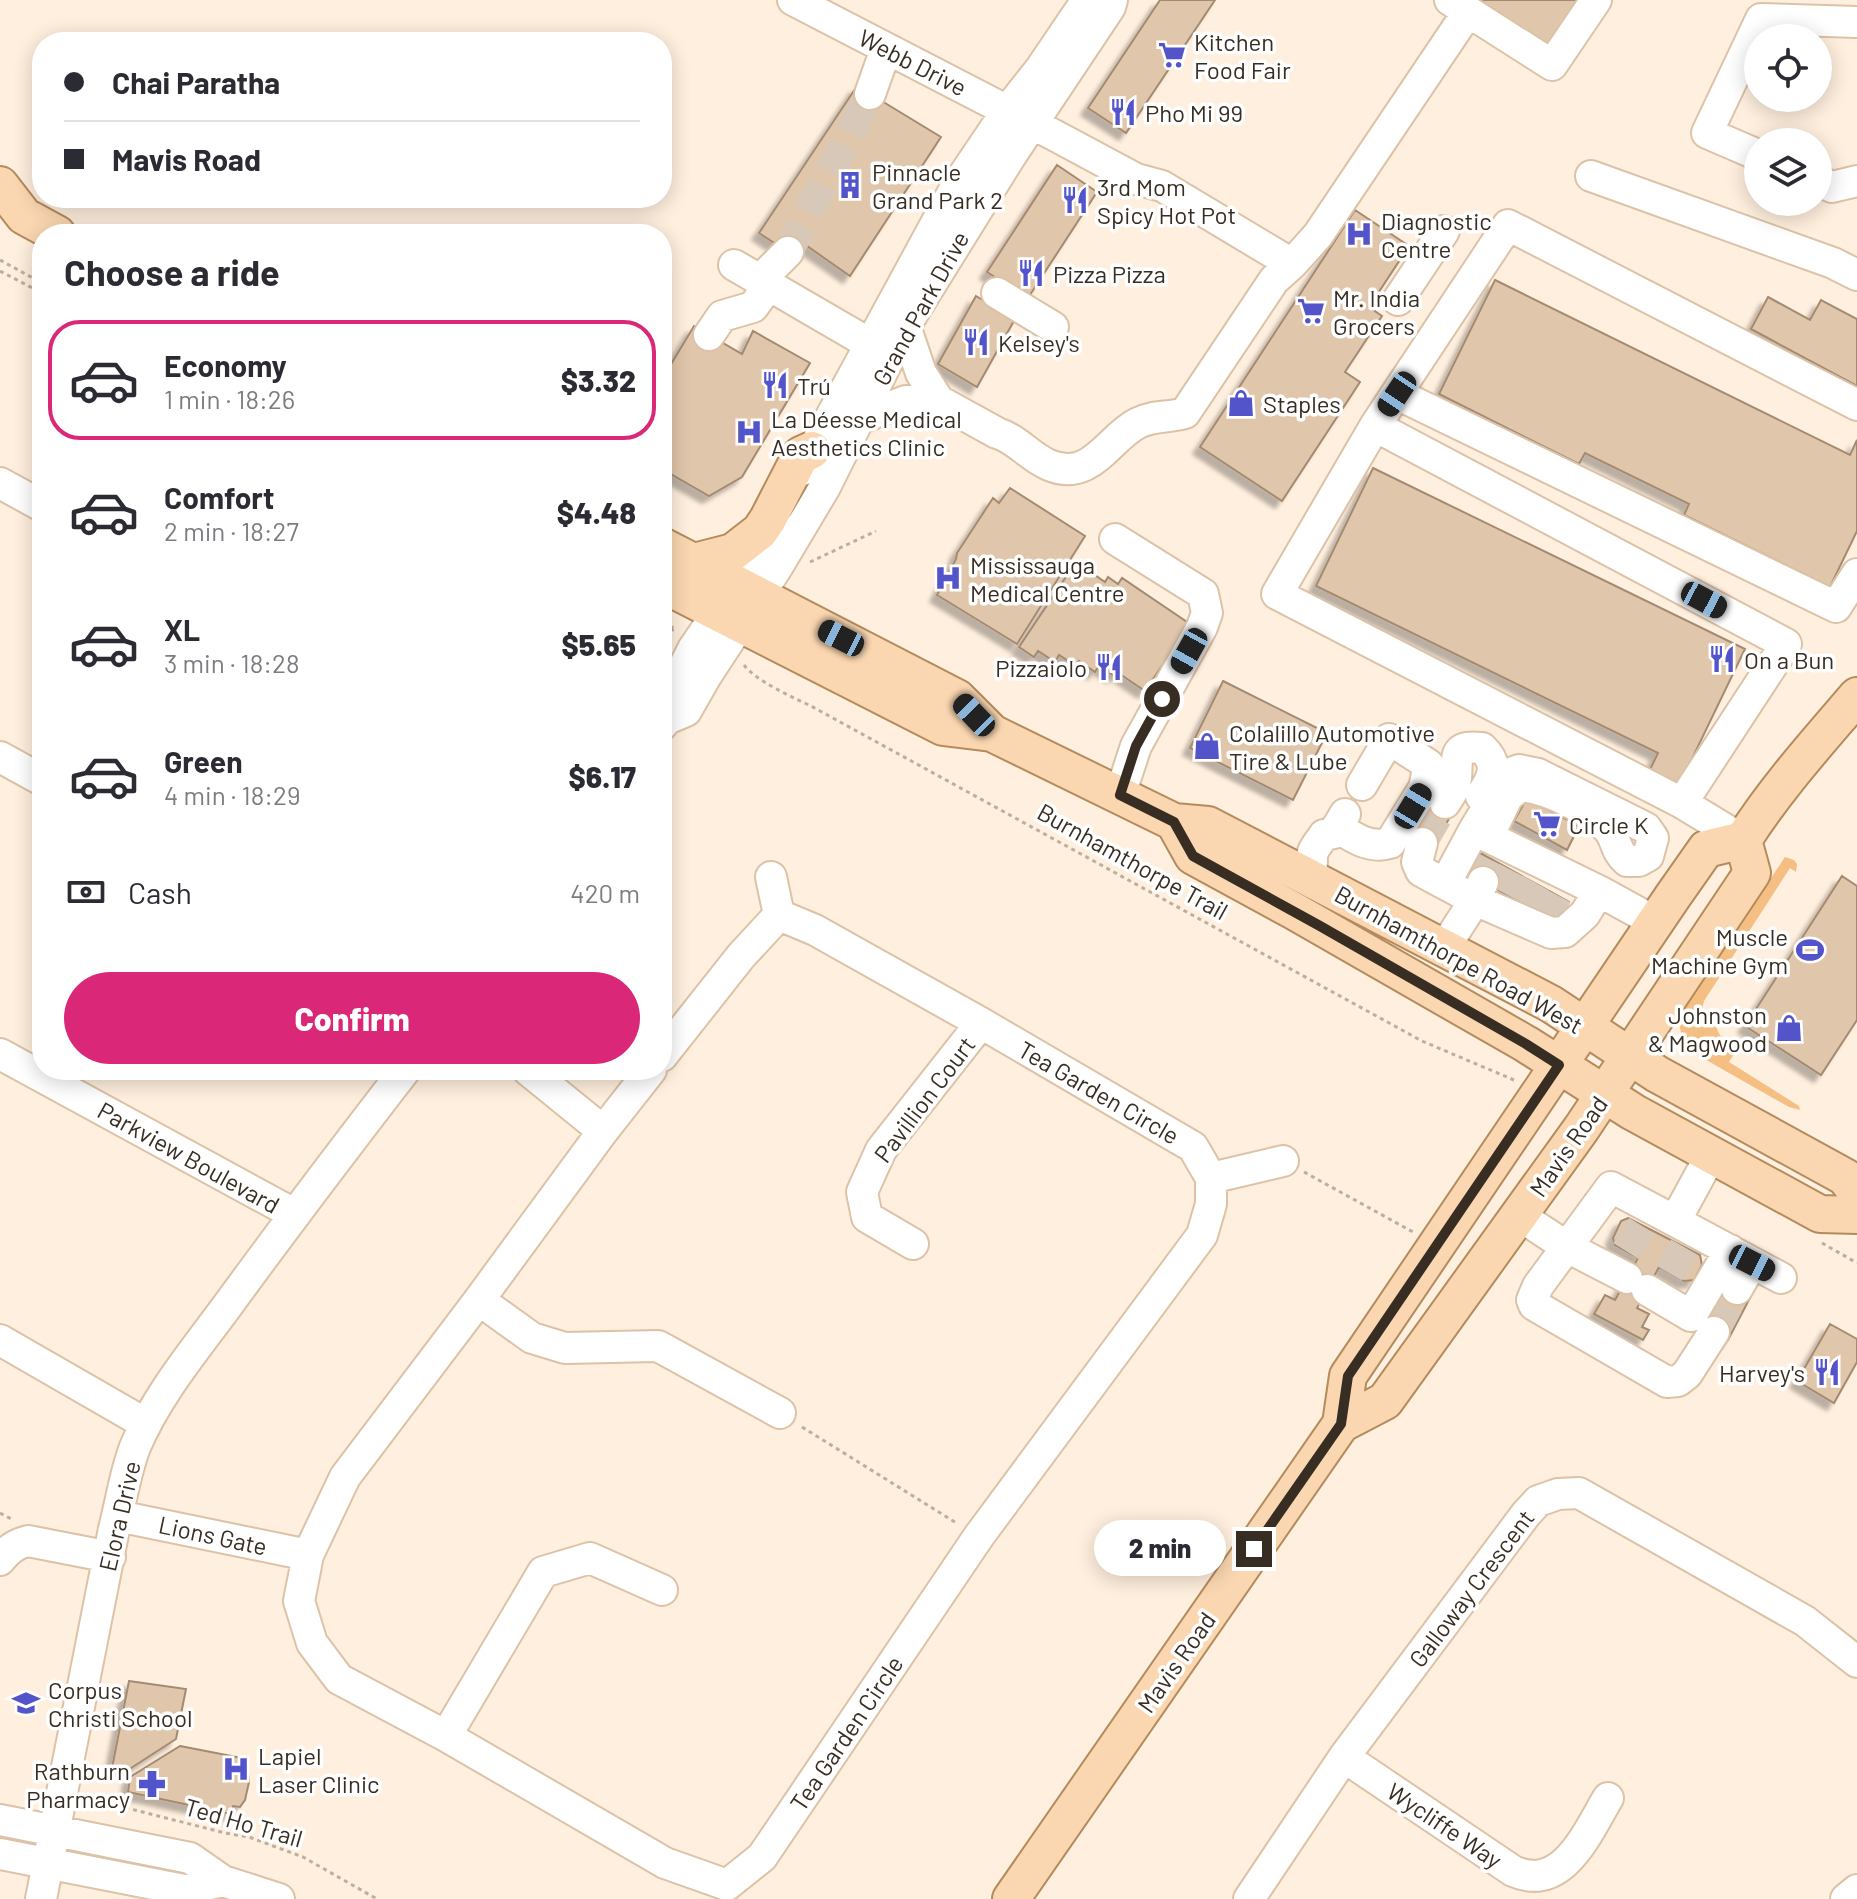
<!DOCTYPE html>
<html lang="en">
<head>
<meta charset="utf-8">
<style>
  body { margin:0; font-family:Barlow,sans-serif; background:#f7f7f7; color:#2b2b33; height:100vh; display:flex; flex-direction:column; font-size:30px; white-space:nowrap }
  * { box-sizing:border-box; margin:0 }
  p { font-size:26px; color:#7c7c81 }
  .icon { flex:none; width:44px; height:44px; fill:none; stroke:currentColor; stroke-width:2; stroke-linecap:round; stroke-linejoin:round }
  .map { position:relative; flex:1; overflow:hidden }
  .side { position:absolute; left:32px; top:224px; width:640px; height:856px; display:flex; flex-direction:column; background:#fff; border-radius:32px; box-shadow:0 4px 20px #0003 }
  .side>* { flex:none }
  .top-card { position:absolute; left:32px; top:32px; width:640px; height:176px; border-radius:32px; box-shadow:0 4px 20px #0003; display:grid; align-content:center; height:176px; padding:0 32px; background:#fff }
  .fabs { position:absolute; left:1744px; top:24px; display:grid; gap:16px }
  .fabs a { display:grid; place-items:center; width:88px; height:88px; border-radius:50%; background:#fff; box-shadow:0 4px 20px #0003; font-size:40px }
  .end { position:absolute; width:36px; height:36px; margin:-18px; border:10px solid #372d22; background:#fff; box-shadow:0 0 0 4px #fff }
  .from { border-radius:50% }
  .bubble { position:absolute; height:56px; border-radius:28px; background:#fff; box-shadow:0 4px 20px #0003; font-size:26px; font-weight:800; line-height:56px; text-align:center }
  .car { position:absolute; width:24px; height:48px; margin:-24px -12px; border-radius:10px; box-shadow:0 0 6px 2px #0007; background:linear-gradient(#222 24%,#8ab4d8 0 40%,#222 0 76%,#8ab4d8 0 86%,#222 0) }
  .top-card b { display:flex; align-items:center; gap:28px; height:76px; font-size:30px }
  .top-card b+b { border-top:2px solid #e1e1e2 }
  .top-card i { width:20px; height:20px; background:#2b2b33 }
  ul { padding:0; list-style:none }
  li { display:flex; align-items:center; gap:24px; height:120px; margin:0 16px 12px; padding:0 16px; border:4px solid transparent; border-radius:32px }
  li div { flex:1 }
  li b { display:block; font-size:30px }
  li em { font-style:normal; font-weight:800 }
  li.current { border-color:#db2777 }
  li>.icon { width:72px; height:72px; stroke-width:1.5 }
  h2 { padding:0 32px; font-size:36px; line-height:96px }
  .pay { display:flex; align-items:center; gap:20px; height:88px; padding:0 32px; font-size:30px }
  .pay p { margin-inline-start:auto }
  .button { display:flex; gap:16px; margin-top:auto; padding:16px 32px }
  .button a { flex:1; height:92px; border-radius:48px; background:#db2777; color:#fff; font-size:32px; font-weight:800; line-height:92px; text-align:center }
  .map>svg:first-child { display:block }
  .green { fill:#f5be82 }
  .building { fill:#e0c6ab; stroke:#a38a71; stroke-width:2; filter:url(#shadow) }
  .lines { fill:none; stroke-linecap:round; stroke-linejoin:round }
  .minor-tunnel { stroke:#d7c8b8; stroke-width:30; stroke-dasharray:30 15; stroke-linecap:butt }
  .minor-casing { stroke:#dcc2a7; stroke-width:34 }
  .major-casing { stroke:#b48b5d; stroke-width:40 }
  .path { stroke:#bdafa0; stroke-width:3; stroke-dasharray:4 4; stroke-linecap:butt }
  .minor { stroke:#fff; stroke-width:30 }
  .major { stroke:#fad7b1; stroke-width:36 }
  .route { stroke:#372d22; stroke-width:10 }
  .labels { text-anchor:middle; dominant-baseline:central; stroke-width:7; stroke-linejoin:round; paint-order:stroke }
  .poi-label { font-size:24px; fill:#372d22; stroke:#fff; text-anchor:start }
  .street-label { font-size:24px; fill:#372d22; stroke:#fff }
</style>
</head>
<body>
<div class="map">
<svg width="1857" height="1899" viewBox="0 0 1857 1899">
  <defs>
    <filter id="shadow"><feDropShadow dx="-7" dy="7" stdDeviation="2" flood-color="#0004"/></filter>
  </defs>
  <rect width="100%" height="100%" fill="#ffefde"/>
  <path class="green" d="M1785,857L1794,860L1797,864L1796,872L1790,868L1704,1001L1702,1010L1704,1020L1715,1018C1717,1036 1722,1039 1737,1049L1729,1062L1799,1106L1800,1110L1789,1107L1694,1053C1683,1042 1679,1032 1679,1016Z"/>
  <path class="building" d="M1160,0H1215L1126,133L1088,108Z
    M1476,0H1590L1554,52Z
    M857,86L941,137L850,276L797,239L788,252L759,233Z
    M1057,165L1097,192L1028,298L987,272Z
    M1355,210L1409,246L1369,307L1382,316L1345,372L1360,382L1282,501L1200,447Z
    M1495,280L1850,455L1857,440V531L1830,587L1684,515L1689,504L1585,453L1579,464L1439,394Z
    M976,296L1015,319L977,387L938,364Z
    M1768,297L1810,320L1821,300L1857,319V386L1751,329Z
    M694,326L742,354L753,331L810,363L742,477L709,496L662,469V379Z
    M1373,468L1745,649L1676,792L1646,778L1658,753L1316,586Z
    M1010,488L1085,536L1017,644L937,595L956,559L957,553L993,498L999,503Z
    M1076,562L1105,582L1108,577L1118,584L1122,578L1190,624L1145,691L1117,672L1114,676L1099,666L1095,672L1079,661L1076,666L1059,655L1055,662L1038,651L1034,657L1019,647Z
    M1223,681L1327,733L1293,800L1190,748Z
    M1433,797L1455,808L1432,849L1411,837Z
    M1527,798L1579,826L1567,850L1514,821Z
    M1473,849L1569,902L1558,923L1462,870Z
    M1842,876L1857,886V1020L1821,1075L1745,1026Z
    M1628,1218L1700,1255L1702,1265L1694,1280L1684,1281L1659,1267L1637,1308L1649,1314L1642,1327L1649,1330L1643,1340L1594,1314L1605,1295L1615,1300L1638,1258L1615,1245L1613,1238L1621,1221Z
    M1725,1282L1751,1296L1728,1340L1702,1326Z
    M1830,1324L1857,1339V1362L1834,1403L1797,1381Z
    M129,1681L186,1689L176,1739L128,1770L112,1768Z
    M180,1746L247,1759L244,1771L248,1772L249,1782L245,1800L240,1807L233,1806L231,1814L128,1792L130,1777Z"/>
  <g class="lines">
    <path class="minor-tunnel" d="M788,252L870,94
      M1422,843L1445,803
      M1483,882L1493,861
      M1502,892L1513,871
      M1524,904L1536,883
      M1546,916L1557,895
      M1626,1251L1642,1226
      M1669,1273L1684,1247
      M1714,1332L1737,1289"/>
    <g class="minor-casing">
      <path id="minor" d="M793,0L1054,135L1136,179L1162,186L1292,264
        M1450,0L1552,65L1596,0
        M870,94L886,49
        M1758,155L1707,133L1761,19L1857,22
        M1591,176L1833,263L1857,275
        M1818,181L1832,187L1857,181
        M734,265L870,344
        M760,280L788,252
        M997,293L1053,327
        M1398,300L1444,231
        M905,326L921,373L939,401L997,433C1017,439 1030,457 1049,465C1091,483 1108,438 1138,423C1153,415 1169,418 1185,413L1274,280L1292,264L1318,235L1468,12
        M709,335L722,316L753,307L769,285
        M1397,394L1836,607L1857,574
        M861,418L906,401H939
        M1375,426L1786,644L1682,803
        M802,470L957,185L1007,111L1041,68L1087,0
        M0,483L42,506
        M1115,539L1203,594L1207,613L1202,627L1136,746L1120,795
        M667,719L686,711L706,676L776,569L825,487L905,326L1010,157L1110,7L1112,0
        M662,725L667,719L668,699L693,649L755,558L776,523
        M0,757L42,780
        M1445,803C1450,795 1455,789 1456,779C1458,755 1452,745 1482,748C1500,765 1493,777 1481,796
        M1337,827C1354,838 1370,849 1390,843L1424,788L1429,765L1389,739L1362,785
        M1474,830L1508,774L1519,770L1538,774L1646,828L1653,838L1648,856L1639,861H1627C1614,850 1617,838 1607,828C1588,808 1548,789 1521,786L1508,796L1488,837
        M1743,840L1682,803L1277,594L1375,426L1508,225L1857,405
        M1422,843L1417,862L1421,871L1445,884
        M1308,876C1315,864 1310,861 1313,852C1315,846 1321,840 1324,835L1334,833L1345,814
        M771,877L779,915
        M1483,882L1475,900L1445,884L1474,830L1599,891
        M1444,948L1475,900L1551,933L1565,932L1585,914L1599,891L1639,913L1653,924
        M0,1054L294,1214
        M662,1056L741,956L779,915
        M528,1070L603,1131
        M651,1070L603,1131L479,1300L345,1477L308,1555L299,1601L312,1643L339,1679L446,1736L665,1863L727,1885L762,1857L979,1536L1202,1235L1211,1204V1178L1193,1147L981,1023L815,930L779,915
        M1711,1155L1675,1221L1611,1187L1538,1286L1532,1300L1534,1305L1667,1382L1678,1381L1687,1374L1714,1332
        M1211,1178L1283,1161
        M1520,1216L1567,1247L1627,1278
        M1675,1221L1781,1278
        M913,1244L867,1217L862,1192L881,1150L981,1023
        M1737,1289L1752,1263
        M1647,1290L1691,1316L1730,1250
        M479,1300L532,1338L565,1348L658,1346L780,1413
        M0,1340L146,1424
        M118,1516L308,1555
        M0,1560C8,1550 15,1544 28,1541L110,1557
        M446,1736L543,1572L590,1558L662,1590
        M1344,1757L1513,1871C1563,1893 1587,1833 1608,1798
        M0,1820L190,1858L223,1881L279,1899
        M0,1854L184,1890L223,1881
        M41,1899L114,1529C121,1502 125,1473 135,1447C156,1397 193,1352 225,1309C284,1228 344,1149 405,1070
        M1249,1899L1344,1757L1526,1514L1538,1501L1558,1494L1579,1493L1805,1621L1857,1662
        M1846,1899L1857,1890"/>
    </g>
    <g class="major-casing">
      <path id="major" d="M0,185L24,216L57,234
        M662,546L957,698L992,733
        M694,562L733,552L760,531L768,519L801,455L812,450
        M662,584L943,727L992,733L1174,822L1208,825L1551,1004L1657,1074L1845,1177L1857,1193
        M1174,822L1193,856L1294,911L1526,1044L1633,1112L1820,1214L1857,1215
        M1341,1424L1385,1401L1581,1129L1752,873L1743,840
        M1011,1899L1341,1424L1348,1376L1673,896L1706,849L1743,840C1776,788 1817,743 1857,696"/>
    </g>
    <path class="path" d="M0,260L42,283
      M0,271L42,293
      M810,562L876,531
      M662,624L677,629
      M662,629L674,630
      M744,665C756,681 792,697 811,706L1422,1041L1514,1080
      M1304,1172L1413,1232
      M1822,1243L1857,1263
      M802,1427L958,1524
      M0,1513L13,1520
      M86,1808L93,1809L115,1805L225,1833L249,1837L303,1857L377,1899"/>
    <use href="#minor" class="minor"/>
    <use href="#major" class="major"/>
  </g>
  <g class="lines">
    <path class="route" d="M1162,699L1136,746L1120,795L1174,822L1193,856L1320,926L1526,1044L1559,1065L1348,1376L1341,1424L1254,1549"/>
  </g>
  <defs>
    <g id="supermarket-bare" transform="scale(2.16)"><path d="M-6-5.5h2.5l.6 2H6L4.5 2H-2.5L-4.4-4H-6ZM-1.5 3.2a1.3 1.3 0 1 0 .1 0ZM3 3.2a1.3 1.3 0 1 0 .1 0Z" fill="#5353ca" stroke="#fff" stroke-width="2.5" paint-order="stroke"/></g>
    <g id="restaurant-bare" transform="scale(2.16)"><path d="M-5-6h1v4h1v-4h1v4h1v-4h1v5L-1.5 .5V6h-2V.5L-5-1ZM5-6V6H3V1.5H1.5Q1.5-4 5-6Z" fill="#5353ca" stroke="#fff" stroke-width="2.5" paint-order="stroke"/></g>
    <g id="building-bare" transform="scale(2.16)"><path d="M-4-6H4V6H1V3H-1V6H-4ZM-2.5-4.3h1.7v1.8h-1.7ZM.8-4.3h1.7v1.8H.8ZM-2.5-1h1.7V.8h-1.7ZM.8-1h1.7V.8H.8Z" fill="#5353ca" stroke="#fff" stroke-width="2.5" paint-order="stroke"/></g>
    <g id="hospital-bare" transform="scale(2.16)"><path d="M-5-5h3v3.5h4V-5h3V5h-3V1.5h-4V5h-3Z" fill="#5353ca" stroke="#fff" stroke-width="2.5" paint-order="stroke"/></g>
    <g id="shop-bare" transform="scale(2.16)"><path d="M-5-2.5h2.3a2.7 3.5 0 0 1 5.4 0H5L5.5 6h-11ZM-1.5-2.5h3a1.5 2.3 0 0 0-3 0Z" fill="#5353ca" stroke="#fff" stroke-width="2.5" paint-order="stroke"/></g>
    <g id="stadium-bare" transform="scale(2.16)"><path d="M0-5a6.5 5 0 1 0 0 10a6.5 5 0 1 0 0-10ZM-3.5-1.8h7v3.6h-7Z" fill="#5353ca" stroke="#fff" stroke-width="2.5" paint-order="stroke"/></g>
    <g id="school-bare" transform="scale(2.16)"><path d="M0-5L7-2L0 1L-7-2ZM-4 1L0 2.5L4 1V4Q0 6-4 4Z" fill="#5353ca" stroke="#fff" stroke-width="2.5" paint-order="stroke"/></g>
    <g id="pharmacy-bare" transform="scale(2.16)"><path d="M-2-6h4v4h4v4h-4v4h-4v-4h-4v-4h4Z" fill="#5353ca" stroke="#fff" stroke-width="2.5" paint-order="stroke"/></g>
  </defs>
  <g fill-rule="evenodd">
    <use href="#supermarket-bare" x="1172" y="55"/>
    <use href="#restaurant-bare" x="1123" y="112"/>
    <use href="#building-bare" x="850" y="185"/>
    <use href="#restaurant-bare" x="1075" y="200"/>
    <use href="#hospital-bare" x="1359" y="234"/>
    <use href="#restaurant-bare" x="1031" y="273"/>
    <use href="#supermarket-bare" x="1311" y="311"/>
    <use href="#restaurant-bare" x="976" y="342"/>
    <use href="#restaurant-bare" x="775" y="385"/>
    <use href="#shop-bare" x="1241" y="403"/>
    <use href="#hospital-bare" x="749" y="432"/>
    <use href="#hospital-bare" x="948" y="578"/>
    <use href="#restaurant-bare" x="1722" y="659"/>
    <use href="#restaurant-bare" x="1109" y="667"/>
    <use href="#shop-bare" x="1207" y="746"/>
    <use href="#supermarket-bare" x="1547" y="824"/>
    <use href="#stadium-bare" x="1810" y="950"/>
    <use href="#shop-bare" x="1789" y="1028"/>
    <use href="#restaurant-bare" x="1827" y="1372"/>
    <use href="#school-bare" x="26" y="1703"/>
    <use href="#hospital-bare" x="236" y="1769"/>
    <use href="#pharmacy-bare" x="152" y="1784"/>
  </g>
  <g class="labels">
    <g class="poi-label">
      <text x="1194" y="41">Kitchen<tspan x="1194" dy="28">Food Fair</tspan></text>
      <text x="1145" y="112">Pho Mi 99</text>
      <text x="872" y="171">Pinnacle<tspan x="872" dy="28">Grand Park 2</tspan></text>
      <text x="1097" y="186">3rd Mom<tspan x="1097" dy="28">Spicy Hot Pot</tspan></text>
      <text x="1381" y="220">Diagnostic<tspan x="1381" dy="28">Centre</tspan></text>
      <text x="1053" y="273">Pizza Pizza</text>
      <text x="1333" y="297">Mr. India<tspan x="1333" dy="28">Grocers</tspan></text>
      <text x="998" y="342">Kelsey's</text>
      <text x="797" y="385">Trú</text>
      <text x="1263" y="403">Staples</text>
      <text x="771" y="418">La Déesse Medical<tspan x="771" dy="28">Aesthetics Clinic</tspan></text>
      <text x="970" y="564">Mississauga<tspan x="970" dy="28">Medical Centre</tspan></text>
      <text x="1744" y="659">On a Bun</text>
      <text x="1087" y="667" text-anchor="end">Pizzaiolo</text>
      <text x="1229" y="732">Colalillo Automotive<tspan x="1229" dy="28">Tire &amp; Lube</tspan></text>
      <text x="1569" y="824">Circle K</text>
      <text x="1788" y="936" text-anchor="end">Muscle<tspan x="1788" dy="28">Machine Gym</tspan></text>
      <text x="1767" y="1014" text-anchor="end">Johnston<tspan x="1767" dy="28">&amp; Magwood</tspan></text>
      <text x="1805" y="1372" text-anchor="end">Harvey's</text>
      <text x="48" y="1689">Corpus<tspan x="48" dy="28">Christi School</tspan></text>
      <text x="258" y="1755">Lapiel<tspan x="258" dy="28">Laser Clinic</tspan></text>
      <text x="130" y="1770" text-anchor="end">Rathburn<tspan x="130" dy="28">Pharmacy</tspan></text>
    </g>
    <g class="street-label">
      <text transform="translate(913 62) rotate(27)">Webb Drive</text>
      <text transform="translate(920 308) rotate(-61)">Grand Park Drive</text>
      <text transform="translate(1133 861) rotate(29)">Burnhamthorpe Trail</text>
      <text transform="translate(1459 959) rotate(29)">Burnhamthorpe Road West</text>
      <text transform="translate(1099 1092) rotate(30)">Tea Garden Circle</text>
      <text transform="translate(924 1099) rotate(-53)">Pavillion Court</text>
      <text transform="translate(1568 1146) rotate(-55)">Mavis Road</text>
      <text transform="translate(189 1157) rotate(29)">Parkview Boulevard</text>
      <text transform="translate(119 1516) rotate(-77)">Elora Drive</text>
      <text transform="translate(213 1535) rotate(12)">Lions Gate</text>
      <text transform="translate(1471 1588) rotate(-53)">Galloway Crescent</text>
      <text transform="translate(1176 1662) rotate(-55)">Mavis Road</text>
      <text transform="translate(846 1733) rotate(-56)">Tea Garden Circle</text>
      <text transform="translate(244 1822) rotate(16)">Ted Ho Trail</text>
      <text transform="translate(1445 1825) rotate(34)">Wycliffe Way</text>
    </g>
  </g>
</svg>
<div class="fabs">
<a><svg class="icon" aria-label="locate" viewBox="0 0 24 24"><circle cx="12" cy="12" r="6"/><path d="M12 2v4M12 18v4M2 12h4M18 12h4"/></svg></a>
<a><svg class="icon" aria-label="layers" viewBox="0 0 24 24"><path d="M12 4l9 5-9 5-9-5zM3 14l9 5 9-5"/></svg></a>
</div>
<i class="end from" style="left:1162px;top:699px"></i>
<i class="end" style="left:1254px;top:1549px"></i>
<div class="bubble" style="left:1094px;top:1520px;width:132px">2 min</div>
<i class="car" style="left:1397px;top:394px;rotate:214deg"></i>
<i class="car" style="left:1704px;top:600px;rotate:118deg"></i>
<i class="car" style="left:841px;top:638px;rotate:297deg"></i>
<i class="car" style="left:1189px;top:651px;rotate:209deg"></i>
<i class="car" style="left:974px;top:715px;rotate:316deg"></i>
<i class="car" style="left:1413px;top:806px;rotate:31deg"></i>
<i class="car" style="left:1752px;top:1263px;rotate:117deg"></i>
<div class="top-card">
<b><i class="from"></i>Chai Paratha</b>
<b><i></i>Mavis Road</b>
</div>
<section class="side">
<h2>Choose a ride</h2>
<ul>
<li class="current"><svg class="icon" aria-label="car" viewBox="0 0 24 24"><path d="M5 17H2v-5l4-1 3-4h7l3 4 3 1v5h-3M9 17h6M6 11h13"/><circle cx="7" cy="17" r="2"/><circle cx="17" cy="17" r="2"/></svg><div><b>Economy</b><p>1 min · 18:26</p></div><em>$3.32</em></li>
<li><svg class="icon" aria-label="car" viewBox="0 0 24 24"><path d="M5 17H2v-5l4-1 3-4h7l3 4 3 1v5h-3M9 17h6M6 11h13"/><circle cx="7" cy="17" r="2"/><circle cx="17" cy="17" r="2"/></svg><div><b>Comfort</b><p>2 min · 18:27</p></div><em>$4.48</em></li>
<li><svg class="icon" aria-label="car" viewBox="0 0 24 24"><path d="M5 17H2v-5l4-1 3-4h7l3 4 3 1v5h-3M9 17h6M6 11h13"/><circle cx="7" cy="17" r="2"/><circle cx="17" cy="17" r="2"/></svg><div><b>XL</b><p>3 min · 18:28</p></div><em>$5.65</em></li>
<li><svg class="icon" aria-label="car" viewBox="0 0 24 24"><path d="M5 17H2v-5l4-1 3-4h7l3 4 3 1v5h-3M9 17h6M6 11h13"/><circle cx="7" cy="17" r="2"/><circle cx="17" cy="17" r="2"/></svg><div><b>Green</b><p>4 min · 18:29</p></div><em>$6.17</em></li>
</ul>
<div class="pay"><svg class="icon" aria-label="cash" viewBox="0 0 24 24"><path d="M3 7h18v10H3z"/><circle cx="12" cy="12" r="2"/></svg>Cash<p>420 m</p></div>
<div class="button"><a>Confirm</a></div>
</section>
</div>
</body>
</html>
